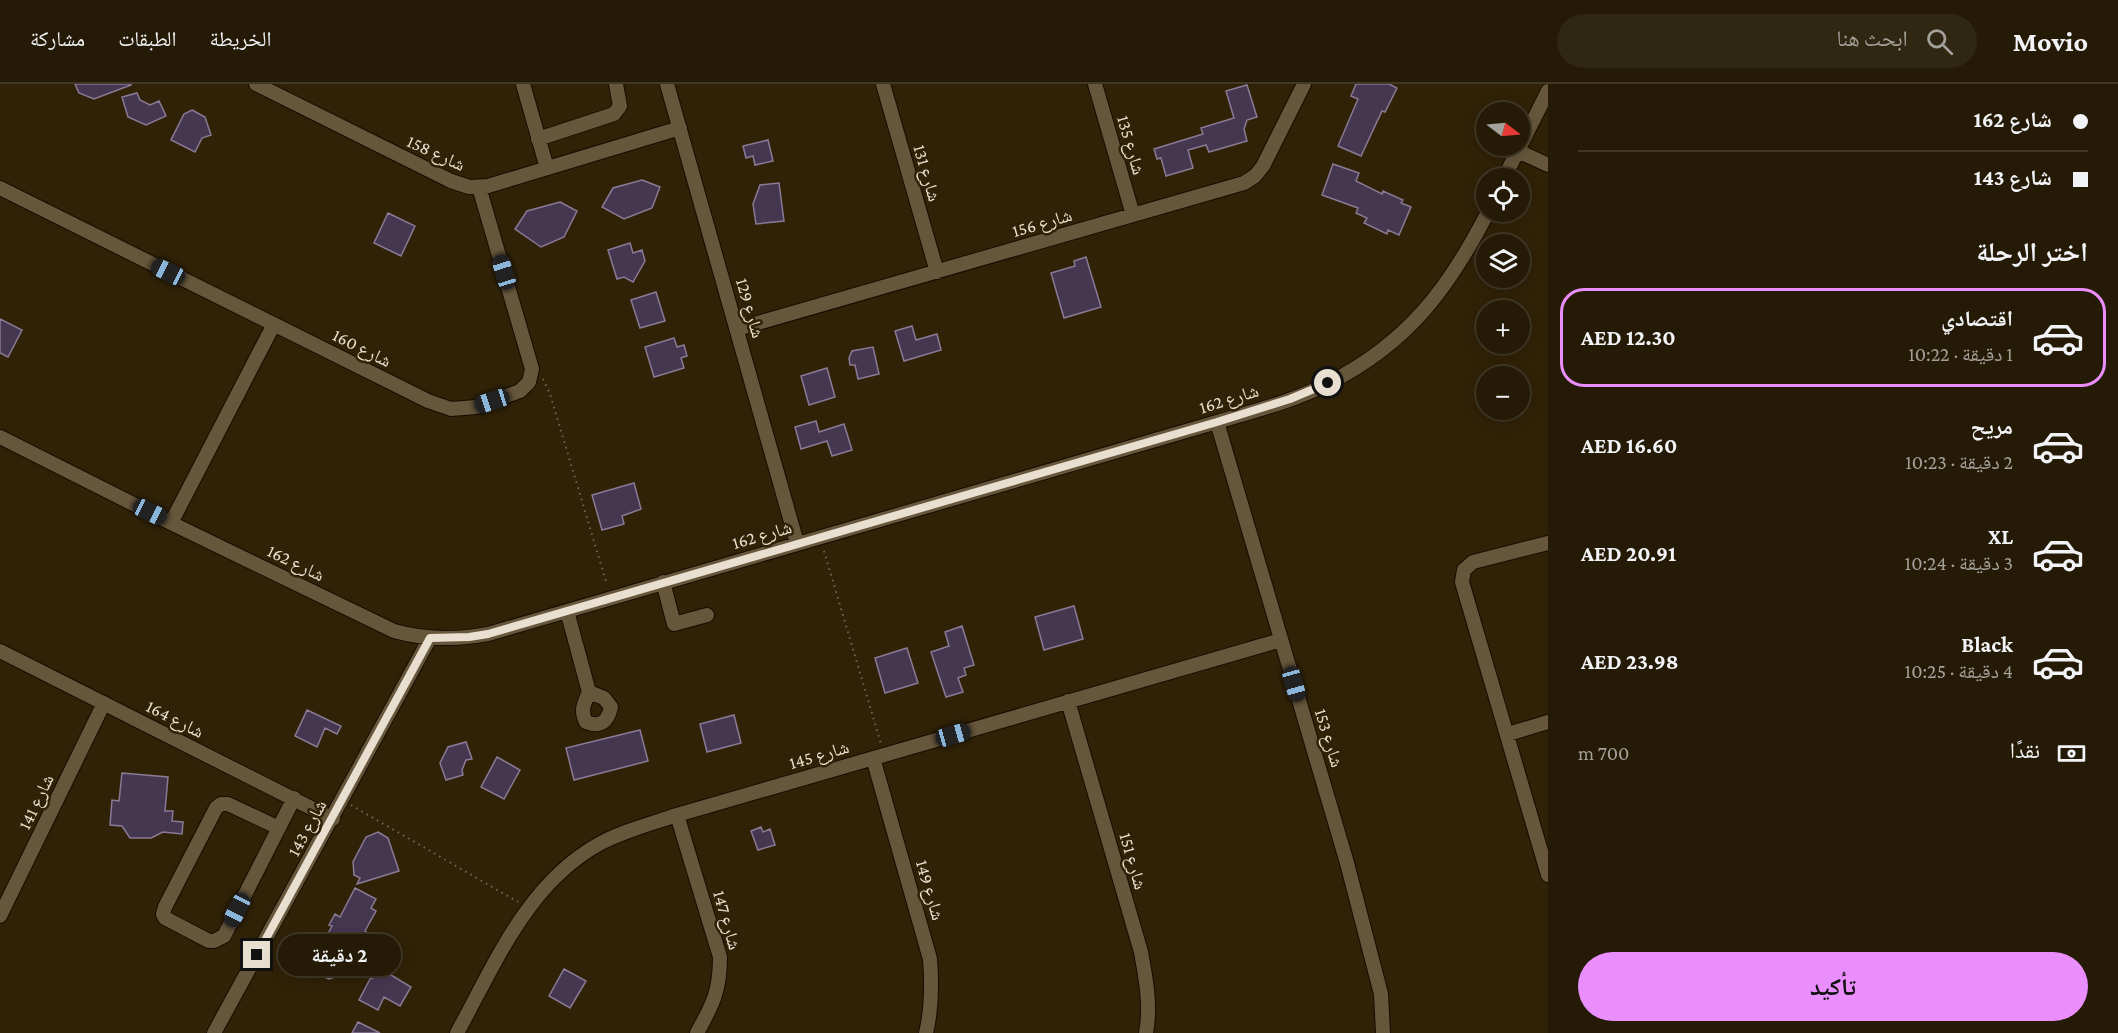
<!DOCTYPE html>
<html lang="ar">
<head>
<meta charset="utf-8">
<style>
  body { margin:0; font-family:"Crimson Pro","Noto Naskh Arabic",serif; background:#302713; color:#f1f3f6; direction:rtl; height:100vh; display:flex; flex-direction:column; font-size:22px; white-space:nowrap }
  * { box-sizing:border-box; margin:0 }
  p { font-size:20px; color:#a3a19a }
  .icon { flex:none; width:33px; height:33px; fill:none; stroke:currentColor; stroke-width:2; stroke-linecap:round; stroke-linejoin:round }
  .map { position:relative; flex:1; overflow:hidden; direction:ltr }
  .details { display:flex; flex-direction:column; background:#241a05; width:570px }
  .details>* { flex:none }
  .banner { display:grid; align-content:center; height:132px; padding:0 30px; background:#241a05 }
  .needle { width:39px; rotate:106deg }
  .tools { position:absolute; left:1476px; top:18px; display:grid; gap:12px }
  .tools a { display:grid; place-items:center; width:54px; height:54px; border-radius:50%; background:#241a05; box-shadow:0 3px 15px #0003,0 0 0 2px #413827; font-size:30px }
  .end { position:absolute; width:27px; height:27px; margin:-14px; border:8px solid #e9dfd0; background:#111; box-shadow:0 0 0 3px #111 }
  .from { border-radius:50% }
  .bubble { position:absolute; height:42px; border-radius:21px; background:#241a05; box-shadow:0 3px 15px #0003,0 0 0 2px #413827; font-size:20px; font-weight:700; line-height:42px; text-align:center; direction:rtl }
  .car { position:absolute; width:18px; height:36px; margin:-18px -9px; border-radius:8px; box-shadow:0 0 4px 2px #0007; background:linear-gradient(#222 24%,#8ab4d8 0 40%,#222 0 76%,#8ab4d8 0 86%,#222 0) }
  .banner b { display:flex; align-items:center; gap:21px; height:57px; font-size:22px }
  .banner b+b { border-top:2px solid #413827 }
  .banner i { width:15px; height:15px; background:#f1f3f6 }
  ul { padding:0; list-style:none }
  li { display:flex; align-items:center; gap:18px; height:99px; margin:0 12px 9px; padding:0 18px; border:3px solid transparent; border-radius:24px }
  li div { flex:1 }
  li b { display:block; font-size:22px }
  li em { font-style:normal; font-weight:700 }
  li.on { border-color:#ea8dfd }
  li>.icon { width:54px; height:54px; stroke-width:1.5 }
  h2 { padding:0 30px; font-size:27px; line-height:72px }
  .pay { display:flex; align-items:center; gap:15px; height:66px; padding:0 30px; font-size:22px }
  .pay p { margin-inline-start:auto }
  .button { display:flex; gap:12px; margin-top:auto; padding:12px 30px }
  .button a { flex:1; height:69px; border-radius:36px; background:#ea8dfd; color:#111; font-size:24px; font-weight:700; line-height:69px; text-align:center }
  header { display:flex; align-items:center; gap:36px; box-sizing:border-box; height:84px; padding:0 30px; background:#241a05; border-bottom:2px solid #413827 }
  header strong { font-size:28px }
  nav { display:flex; gap:33px; margin-inline-start:auto; font-size:21px }
  .search { width:420px; height:54px; background:#302713; display:flex; align-items:center; gap:15px; box-sizing:border-box; padding:0 21px; border-radius:33px; color:#a3a19a; font-size:22px }
  main { display:flex; flex:1; min-height:0 }
  .map>svg:first-child { display:block }
  .building { fill:#463750; stroke:#8a7a96; stroke-width:1.5 }
  .lines { fill:none; stroke-linecap:round; stroke-linejoin:round }
  .minor-casing { stroke:#180b00; stroke-width:16 }
  .path { stroke:#746851; stroke-width:2; stroke-dasharray:1.5 4.5; stroke-linecap:butt }
  .minor { stroke:#66563b; stroke-width:14 }
  .route { stroke:#e9dfd0; stroke-width:8 }
  .labels { text-anchor:middle; dominant-baseline:central; stroke-width:5; stroke-linejoin:round; paint-order:stroke }
  .street-label { font-size:18px; fill:#e9dfd0; stroke:#302207 }
</style>
</head>
<body>
<header>
<strong>Movio</strong>
<div class="search"><svg class="icon" aria-label="search" viewBox="0 0 24 24"><circle cx="10" cy="10" r="6"/><path d="M15 15l6 6"/></svg>ابحث هنا</div>
<nav><a>الخريطة</a><a>الطبقات</a><a>مشاركة</a></nav>
</header>
<main>
<section class="details">
<div class="banner">
<b><i class="from"></i>شارع 162</b>
<b><i></i>شارع 143</b>
</div>
<h2>اختر الرحلة</h2>
<ul>
<li class="on"><svg class="icon" aria-label="car" viewBox="0 0 24 24"><path d="M5 17H2v-5l4-1 3-4h7l3 4 3 1v5h-3M9 17h6M6 11h13"/><circle cx="7" cy="17" r="2"/><circle cx="17" cy="17" r="2"/></svg><div><b>اقتصادي</b><p>1 دقيقة · 10:22</p></div><em>AED 12.30</em></li>
<li><svg class="icon" aria-label="car" viewBox="0 0 24 24"><path d="M5 17H2v-5l4-1 3-4h7l3 4 3 1v5h-3M9 17h6M6 11h13"/><circle cx="7" cy="17" r="2"/><circle cx="17" cy="17" r="2"/></svg><div><b>مريح</b><p>2 دقيقة · 10:23</p></div><em>AED 16.60</em></li>
<li><svg class="icon" aria-label="car" viewBox="0 0 24 24"><path d="M5 17H2v-5l4-1 3-4h7l3 4 3 1v5h-3M9 17h6M6 11h13"/><circle cx="7" cy="17" r="2"/><circle cx="17" cy="17" r="2"/></svg><div><b>XL</b><p>3 دقيقة · 10:24</p></div><em>AED 20.91</em></li>
<li><svg class="icon" aria-label="car" viewBox="0 0 24 24"><path d="M5 17H2v-5l4-1 3-4h7l3 4 3 1v5h-3M9 17h6M6 11h13"/><circle cx="7" cy="17" r="2"/><circle cx="17" cy="17" r="2"/></svg><div><b>Black</b><p>4 دقيقة · 10:25</p></div><em>AED 23.98</em></li>
</ul>
<div class="pay"><svg class="icon" aria-label="cash" viewBox="0 0 24 24"><path d="M3 7h18v10H3z"/><circle cx="12" cy="12" r="2"/></svg>نقدًا<p>700 m</p></div>
<div class="button"><a>تأكيد</a></div>
</section>
<div class="map">
<svg width="1548" height="949" viewBox="0 0 1548 949">
  <rect width="100%" height="100%" fill="#302207"/>
  <path class="building" d="M75,0H131V1L94,15L79,9Z
    M1356,0H1389L1397,4L1385,28L1382,27L1361,72L1338,62L1358,15L1351,12Z
    M1247,1L1257,33L1247,36L1244,45L1247,57L1209,68L1206,61L1188,66L1193,84L1166,92L1161,74L1157,75L1154,65L1203,50L1201,44L1234,34L1226,7Z
    M137,9L140,16L150,21L159,17L166,32L146,41L128,33L122,13Z
    M192,26L205,33L211,51L202,54L195,68L171,56L184,30Z
    M768,56L773,77L755,81L753,72L746,74L743,62Z
    M1333,80L1359,89L1356,97L1382,110L1383,107L1403,116L1401,119L1411,123L1399,151L1388,146L1387,150L1364,139L1367,134L1356,129L1358,124L1322,111Z
    M642,96L660,103L652,124L624,135L602,123L613,104Z
    M779,99L784,137L756,140L753,120L760,101Z
    M560,118L577,127L564,153L541,163L515,145L527,127Z
    M388,129L415,142L401,172L374,159Z
    M630,159L633,169L642,166L645,177L633,198L624,193L617,195L608,166Z
    M1086,173L1101,223L1064,234L1051,189L1075,182L1074,177Z
    M656,208L665,237L640,244L631,216Z
    M0,235L22,246L8,273L0,269Z
    M912,242L916,256L937,250L941,266L904,277L895,247Z
    M674,254L677,263L684,261L687,272L681,274L684,284L654,293L645,263Z
    M873,263L879,290L858,295L855,281H850L849,274L852,267Z
    M827,284L835,313L809,321L801,292Z
    M816,337L819,348L844,340L852,366L832,372L827,357L801,365L795,343Z
    M634,399L641,425L622,432L624,440L602,446L592,411Z
    M1074,522L1083,555L1044,566L1035,533Z
    M962,542L974,581L964,584L966,591L958,594L963,608L946,613L931,568L949,562L945,548Z
    M907,564L918,599L885,609L875,574Z
    M307,626L341,642L337,650L325,644L317,663L295,652Z
    M734,631L741,659L707,668L700,640Z
    M640,646L648,677L574,696L566,664Z
    M466,658L472,675L466,676L462,686L463,691L446,696L440,679L448,663Z
    M497,673L520,686L504,715L481,703Z
    M122,689L168,693L165,727H173L172,737L183,738L182,750L163,748L151,754H130L122,742L110,741L112,716L119,717Z
    M761,743L763,748L770,745L775,761L758,766L751,747Z
    M378,748L388,754L399,787L357,800L360,794L354,791L353,778L366,753Z
    M355,804L376,815L371,824L376,827L365,847L368,849L344,890L329,895L324,893L320,884L312,879L332,842L329,841L335,830L340,833Z
    M564,885L586,897L570,924L549,912Z
    M386,888L411,903L400,922L384,913L378,926L359,916L370,895Z
    M358,938L380,949H352Z"/>
  <g class="lines">
    <g class="minor-casing">
      <path id="minor" d="M256,0L451,97L469,103L488,102L680,44
        M523,0L547,84
        M667,0L797,459
        M883,0L937,188
        M1095,0L1133,131
        M538,55L614,30L620,22L616,0
        M1518,67L1548,81
        M1504,94L1548,7
        M0,104L428,317L451,325L476,323L520,307L529,298L532,285L479,103
        M737,245L1244,99L1255,92L1263,82L1304,0
        M1217,338L1347,779L1381,910L1383,949
        M0,353L171,439L394,547C426,556 456,556 488,550L1217,338C1254,327 1294,317 1329,299C1408,259 1449,204 1488,128
        M171,439L274,240
        M1548,459L1473,478L1464,486L1462,498L1548,791
        M663,498L674,540L707,531
        M567,527L589,608L604,614L611,623C608,637 601,644 586,638C580,626 584,620 589,608
        M0,567L333,735
        M1068,617L1141,868C1146,895 1151,922 1146,949
        M1508,650L1548,638
        M873,674L930,875C932,901 932,924 926,949
        M677,731L720,873C720,907 713,920 697,949
        M279,744L228,720H221L216,724L165,823L163,830L165,834L209,857H214L224,852L294,714
        M0,832L104,619
        M214,949L430,554
        M457,949C495,880 527,800 599,760C623,747 650,740 677,731L1281,556"/>
    </g>
    <path class="path" d="M543,295L550,310L607,501
      M824,467L881,660
      M351,721L518,818"/>
    <use href="#minor" class="minor"/>
  </g>
  <g class="lines">
    <path class="route" d="M257,871L430,554L469,553L488,550L1217,338L1290,315L1328,299"/>
  </g>
  <g class="labels">
    <g class="street-label">
      <text transform="translate(1131 61) rotate(74)">شارع 135</text>
      <text transform="translate(436 69) rotate(25)">شارع 158</text>
      <text transform="translate(927 89) rotate(74)">شارع 131</text>
      <text transform="translate(1042 139) rotate(-16)">شارع 156</text>
      <text transform="translate(750 224) rotate(74)">شارع 129</text>
      <text transform="translate(362 264) rotate(27)">شارع 160</text>
      <text transform="translate(1229 315) rotate(-17)">شارع 162</text>
      <text transform="translate(762 451) rotate(-16)">شارع 162</text>
      <text transform="translate(296 479) rotate(26)">شارع 162</text>
      <text transform="translate(175 635) rotate(27)">شارع 164</text>
      <text transform="translate(1329 654) rotate(73)">شارع 153</text>
      <text transform="translate(819 671) rotate(-16)">شارع 145</text>
      <text transform="translate(36 718) rotate(-64)">شارع 141</text>
      <text transform="translate(307 744) rotate(-61)">شارع 143</text>
      <text transform="translate(1133 777) rotate(74)">شارع 151</text>
      <text transform="translate(930 806) rotate(74)">شارع 149</text>
      <text transform="translate(727 836) rotate(74)">شارع 147</text>
    </g>
  </g>
</svg>
<div class="tools">
<a><svg class="needle" viewBox="-14 -14 28 28"><path d="M0-13l5 13h-10z" fill="#e53935"/><path d="M0 13l5-13h-10z" fill="#a3a19a"/></svg></a>
<a><svg class="icon" aria-label="locate" viewBox="0 0 24 24"><circle cx="12" cy="12" r="6"/><path d="M12 2v4M12 18v4M2 12h4M18 12h4"/></svg></a>
<a><svg class="icon" aria-label="layers" viewBox="0 0 24 24"><path d="M12 4l9 5-9 5-9-5zM3 14l9 5 9-5"/></svg></a>
<a>+</a>
<a>−</a>
</div>
<i class="end from" style="left:1328px;top:299px"></i>
<i class="end" style="left:257px;top:871px"></i>
<div class="bubble" style="left:278px;top:850px;width:123px">2 دقيقة</div>
<i class="car" style="left:168px;top:188px;rotate:296deg"></i>
<i class="car" style="left:504px;top:188px;rotate:343deg"></i>
<i class="car" style="left:492px;top:317px;rotate:252deg"></i>
<i class="car" style="left:150px;top:428px;rotate:116deg"></i>
<i class="car" style="left:1294px;top:600px;rotate:164deg"></i>
<i class="car" style="left:953px;top:651px;rotate:74deg"></i>
<i class="car" style="left:237px;top:826px;rotate:207deg"></i>
</div>
</main>
</body>
</html>
